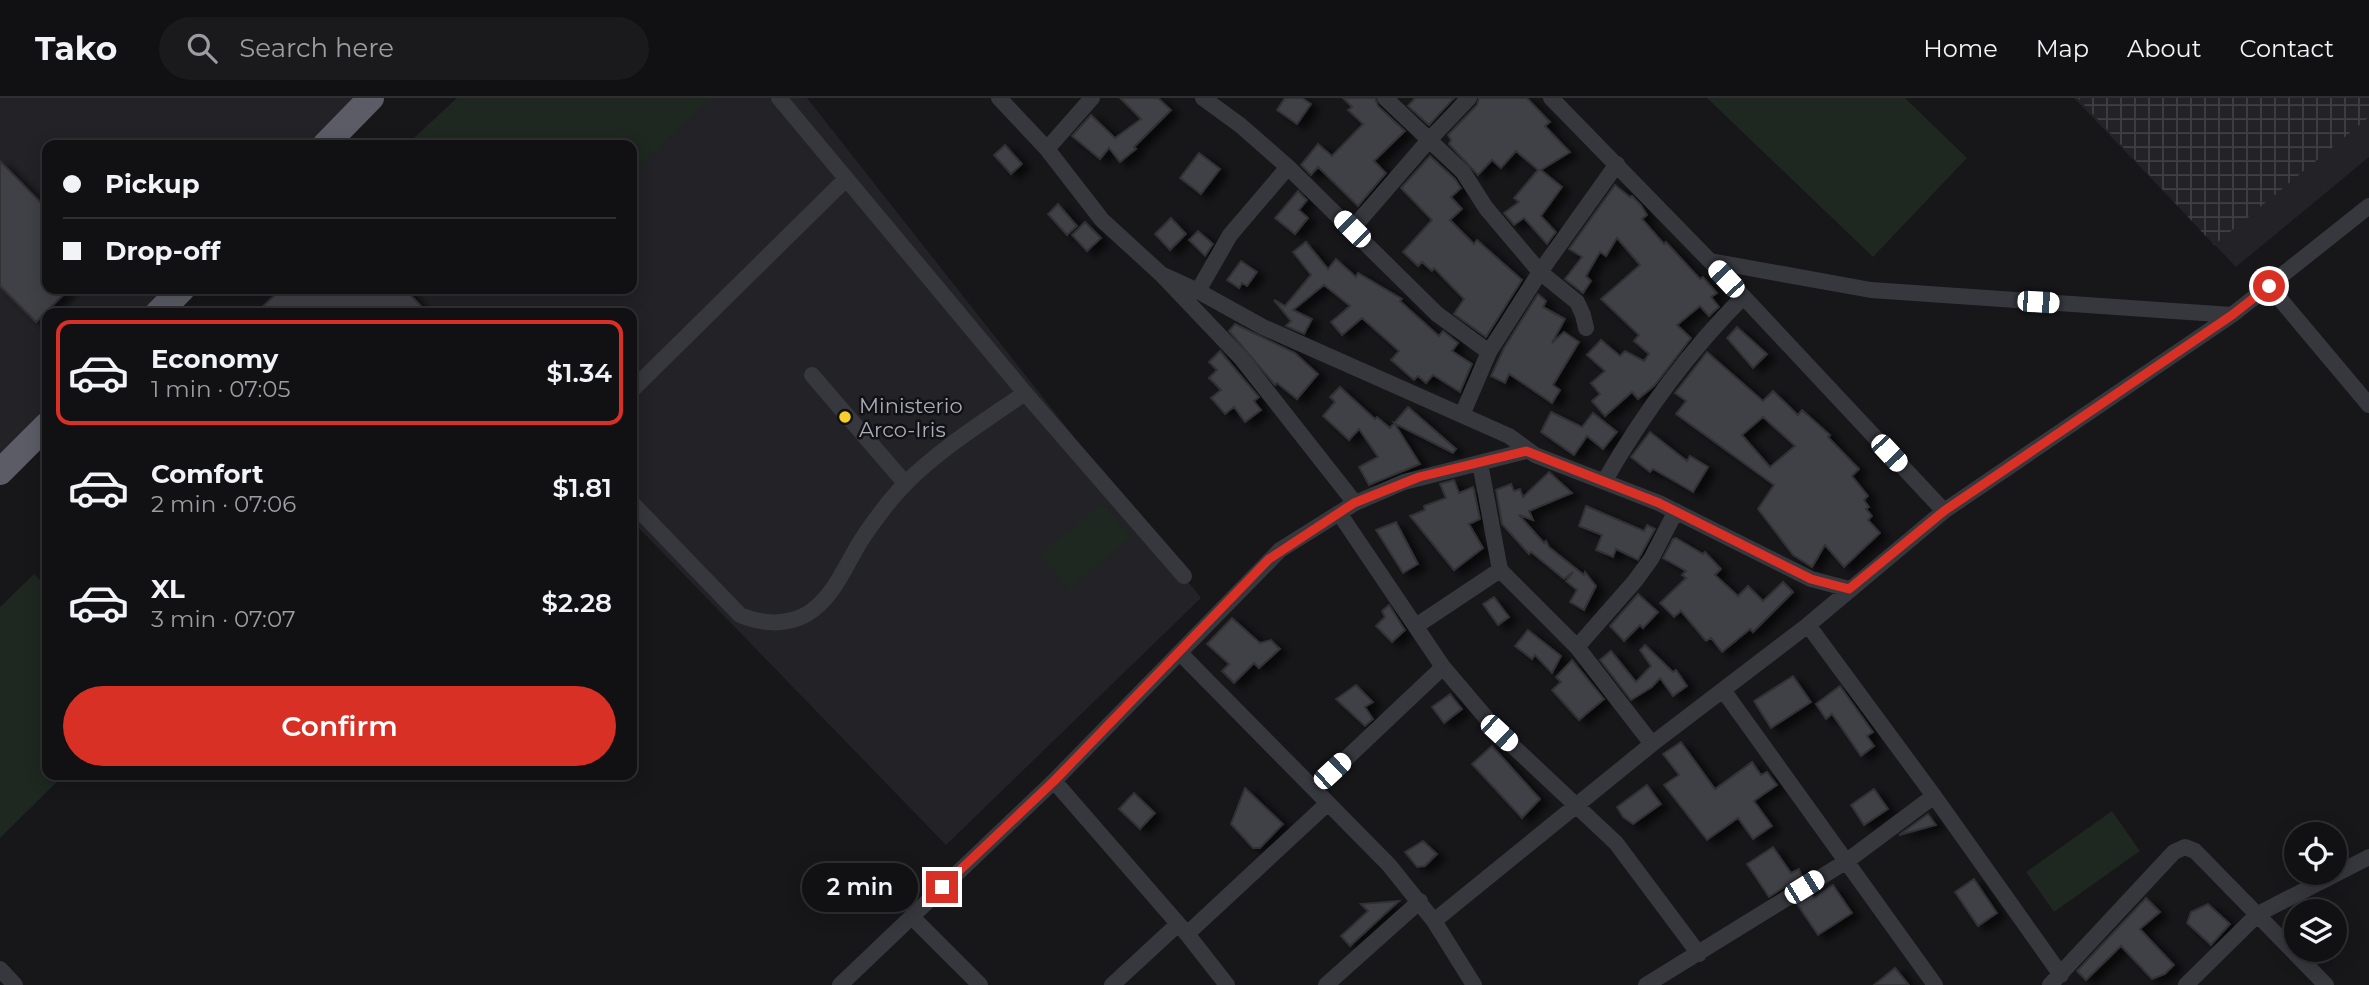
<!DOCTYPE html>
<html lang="en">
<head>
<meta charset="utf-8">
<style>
  body { margin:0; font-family:Montserrat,sans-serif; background:#1a191c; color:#f1f3f6; height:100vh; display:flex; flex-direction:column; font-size:26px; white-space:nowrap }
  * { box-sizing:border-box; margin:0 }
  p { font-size:23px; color:#9c9da0 }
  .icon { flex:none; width:38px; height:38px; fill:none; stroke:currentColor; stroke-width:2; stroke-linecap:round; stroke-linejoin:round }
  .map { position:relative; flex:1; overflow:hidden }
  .sheet { position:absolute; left:42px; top:210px; width:595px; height:472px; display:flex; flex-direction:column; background:#111013; border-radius:14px; box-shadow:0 4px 18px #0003,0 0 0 2px #303033 }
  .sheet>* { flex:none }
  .banner { position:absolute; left:42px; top:42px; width:595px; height:154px; border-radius:14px; box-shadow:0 4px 18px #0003,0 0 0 2px #303033; display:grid; align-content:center; height:154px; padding:0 21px; background:#111013 }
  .buttons { position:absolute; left:2284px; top:724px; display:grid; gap:14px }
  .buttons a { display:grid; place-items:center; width:63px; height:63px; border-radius:50%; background:#111013; box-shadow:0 4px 18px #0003,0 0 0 2px #303033; font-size:35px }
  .end { position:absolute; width:32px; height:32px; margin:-16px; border:9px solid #d93025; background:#fff; box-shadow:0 0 0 4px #fff }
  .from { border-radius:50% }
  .bubble { position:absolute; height:49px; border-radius:24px; background:#111013; box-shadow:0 4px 18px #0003,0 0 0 2px #303033; font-size:23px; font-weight:600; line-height:49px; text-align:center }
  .car { position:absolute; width:21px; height:42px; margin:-21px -10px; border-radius:9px; box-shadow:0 0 5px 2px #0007; background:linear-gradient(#fff 24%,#345 0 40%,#fff 0 76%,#345 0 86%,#fff 0) }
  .banner b { display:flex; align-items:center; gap:24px; height:66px; font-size:26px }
  .banner b+b { border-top:2px solid #303033 }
  .banner i { width:18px; height:18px; background:#f1f3f6 }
  ul { padding:12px 0 0; list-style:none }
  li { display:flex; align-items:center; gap:21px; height:105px; margin:0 14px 10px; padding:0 7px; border:4px solid transparent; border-radius:14px }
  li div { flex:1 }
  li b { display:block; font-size:26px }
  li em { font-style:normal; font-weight:600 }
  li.selected { border-color:#d93025 }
  li>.icon { width:63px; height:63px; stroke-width:1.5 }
  .primary-button { display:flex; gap:14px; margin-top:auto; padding:14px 21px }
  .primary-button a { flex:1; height:80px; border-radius:42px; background:#d93025; color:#fff; font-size:28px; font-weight:600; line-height:80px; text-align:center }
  header { display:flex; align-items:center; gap:42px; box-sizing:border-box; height:98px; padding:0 35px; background:#111013; border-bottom:2px solid #303033 }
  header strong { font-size:33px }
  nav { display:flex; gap:38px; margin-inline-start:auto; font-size:24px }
  .search { width:490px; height:63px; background:#1a191c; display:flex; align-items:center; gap:18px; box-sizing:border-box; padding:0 24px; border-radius:38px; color:#9c9da0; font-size:26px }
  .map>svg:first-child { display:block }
  .built { fill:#232226 }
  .industrial { fill:url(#industrial-grid) }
  .grass { fill:#1e2720 }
  .building { fill:#414046; stroke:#313035; stroke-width:2; fill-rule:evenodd; filter:url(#shadow) }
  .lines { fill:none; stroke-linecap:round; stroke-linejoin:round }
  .minor { stroke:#37383e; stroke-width:16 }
  .trunk { stroke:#5b5c66; stroke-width:26 }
  .route { stroke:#d93025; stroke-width:9 }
  .poi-dot { fill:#facf2d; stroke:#121114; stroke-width:2.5 }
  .labels { text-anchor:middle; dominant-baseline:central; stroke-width:5; stroke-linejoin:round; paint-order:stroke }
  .poi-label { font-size:21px; fill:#a8abb9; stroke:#121114; text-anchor:start }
</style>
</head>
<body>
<header>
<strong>Tako</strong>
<div class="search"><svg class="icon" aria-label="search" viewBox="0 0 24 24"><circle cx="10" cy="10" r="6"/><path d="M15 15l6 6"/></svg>Search here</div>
<nav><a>Home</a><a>Map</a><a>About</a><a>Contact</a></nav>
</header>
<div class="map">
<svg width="2369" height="887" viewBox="0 0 2369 887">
  <defs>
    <pattern id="industrial-grid" width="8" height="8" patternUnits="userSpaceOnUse" patternTransform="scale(1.75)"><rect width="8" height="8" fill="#232226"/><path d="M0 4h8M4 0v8" fill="none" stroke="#403f43"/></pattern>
    <filter id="shadow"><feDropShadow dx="8" dy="4.5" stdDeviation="3.5" flood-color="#0009"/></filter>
  </defs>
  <rect width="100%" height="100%" fill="#171619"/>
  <path class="built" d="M0,0H358L312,47H47V191H172L148,215H47V319L0,366Z
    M457,0H807L1201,500L946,747L632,423V215H431L407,191H632V47H406Z
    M2074,0H2369V59L2236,169Z"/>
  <path class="industrial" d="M2078,0H2369V19L2214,147Z"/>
  <path class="grass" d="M457,0H711L632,76V47H407Z
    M1707,0H1905L1967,60L1873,159Z
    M1102,405L1131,439L1069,492L1039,457Z
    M34,476L47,489V677H64L0,740V509Z
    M2112,713L2140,753L2054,814L2026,774Z"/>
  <path class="building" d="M1120,0H1158L1171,12L1134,49L1136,51L1120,64L1109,50L1100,61L1072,38L1091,17L1115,40L1141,21Z
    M1285,0H1302L1311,6L1297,26L1277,12Z
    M1343,0H1375L1378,8L1405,33L1374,63L1386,75L1358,108L1318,69L1311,77L1301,67L1318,46L1332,58L1363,26L1348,12L1352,9Z
    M1415,0H1454L1429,27L1408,8Z
    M1479,0H1527L1550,24L1545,28L1570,54L1541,72L1562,89L1541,118L1556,134L1547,146L1524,120L1514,127L1504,115L1519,104L1514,100L1538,72L1516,53L1501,70L1492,62L1478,77L1449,46L1451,42L1448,37L1477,7Z
    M1005,47L1022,66L1011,76L994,57Z
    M1199,55L1220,71L1201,96L1180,80Z
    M1430,58L1455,81L1461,90L1451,99L1462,111L1450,122L1474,146L1477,142L1522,182L1486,239L1454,216L1464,201L1434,170L1432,173L1422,164L1418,168L1403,154L1432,122L1401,90Z
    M0,63L47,111V191H69L36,224L0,188Z
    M1615,87L1630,99L1632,98L1641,107L1647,117L1642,121L1664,146L1666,144L1700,181L1703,179L1717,195L1711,199L1719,209L1709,218L1700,208L1677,227L1691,240L1654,288L1638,301L1632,294L1605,318L1592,303L1600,296L1591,285L1605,273L1587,257L1601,242L1620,258L1625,253L1644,263L1649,256L1634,243L1639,237L1601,201L1640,167L1617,140L1606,158L1600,154L1586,178L1591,183L1583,195L1565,181L1582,159L1569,151Z
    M1298,93L1307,102L1299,112L1308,120L1295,136L1275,120Z
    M1058,106L1077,128L1067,137L1048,116Z
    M1171,120L1186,136L1170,152L1155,136Z
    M1085,124L1101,140L1087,153L1072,137Z
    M1198,133L1213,146L1205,158L1189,142Z
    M1306,144L1328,171L1336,161L1356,179L1358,175L1402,201L1400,203L1439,238L1443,233L1458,245L1452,253L1472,266L1460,294L1433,277L1426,285L1418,278L1414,282L1391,262L1399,253L1362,220L1342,237L1331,224L1350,208L1324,187L1293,212L1312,221L1304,236L1286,228L1291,223L1274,202L1285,208L1311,177L1293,154Z
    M1241,163L1257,174L1247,188L1242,185L1239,190L1227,182Z
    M281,191H405L428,215H256Z
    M1538,196L1546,203L1543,209L1565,221L1552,245L1564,234L1579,244L1553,287L1560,292L1552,305L1509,276L1505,285L1491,278L1504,250Z
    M1235,226L1295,255L1318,276L1297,301L1277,285L1275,287L1229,233Z
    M1737,229L1767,256L1753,270L1727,240Z
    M1220,253L1259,299L1254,303L1261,312L1245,324L1234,309L1225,316L1211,300L1221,292L1209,280L1217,272L1209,264Z
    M1707,254L1763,303L1773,293L1798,317L1802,312L1830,337L1828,339L1859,371L1852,378L1868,398L1864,402L1869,409L1866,411L1872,418L1868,422L1880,435L1844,469L1825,447L1812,469L1793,457L1758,411L1774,387L1676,316L1686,303L1675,295ZM1763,319L1795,348L1770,369L1742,337Z
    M1340,289L1375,321L1377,319L1390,330L1408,309L1456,351L1453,355L1394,325L1420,366L1369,387L1359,369L1378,359L1359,331L1349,342L1323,318L1335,304L1330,299Z
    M1551,314L1582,329L1593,315L1617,334L1603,351L1587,338L1574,357L1541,334Z
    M1650,334L1687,363L1690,358L1708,369L1693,394L1653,371L1650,374L1631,359Z
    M1549,374L1572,395L1529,413L1533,422L1519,417L1544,445L1546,443L1549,449L1584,477L1585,474L1596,488L1584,512L1570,504L1577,492L1566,483L1573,474L1564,481L1531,454L1529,456L1502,426L1496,392L1511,386L1514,393L1520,391L1523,399Z
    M1454,382L1459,395L1473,389L1474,392L1480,421L1469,426L1483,450L1454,472L1410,418L1425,412L1424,408L1446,400L1440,386Z
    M1586,408L1644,433L1647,427L1655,431L1638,462L1616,451L1613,459L1596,452L1602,437L1579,428Z
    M1396,424L1418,466L1403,475L1376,432Z
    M1676,440L1703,456L1705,454L1721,471L1715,477L1738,498L1748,488L1763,503L1783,484L1793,494L1753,534L1750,531L1722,554L1711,540L1706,543L1681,513L1674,519L1660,505L1686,480L1682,477L1686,473L1663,460L1673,441Z
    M1638,496L1658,514L1643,530L1640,527L1624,543L1610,528Z
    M1494,499L1509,519L1498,527L1483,506Z
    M1389,507L1405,532L1392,544L1376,528L1385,519L1382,513Z
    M1232,520L1260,545L1271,542L1280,551L1259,570L1254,565L1234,585L1222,573L1229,566L1207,546Z
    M1528,532L1561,558L1552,575L1535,557L1532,561L1515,548Z
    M1645,547L1673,574L1676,572L1687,588L1673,598L1660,580L1652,589L1631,602L1600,562L1611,553L1636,584L1651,568L1640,552Z
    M1572,562L1604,601L1579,622L1552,592L1561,584L1556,579Z
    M1793,578L1811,604L1771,630L1754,603Z
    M1356,587L1373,604L1365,609L1373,621L1365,628L1336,601Z
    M1840,588L1873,634L1867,638L1874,648L1861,658L1832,616L1826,621L1816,606Z
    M1450,596L1462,611L1444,625L1432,609Z
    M1681,644L1715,691L1752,664L1761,677L1767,674L1777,687L1754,703L1772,728L1753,741L1738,720L1707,742L1664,687L1679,677L1663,656Z
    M1492,648L1540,701L1522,720L1472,666Z
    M1647,687L1661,706L1633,726L1623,719L1617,709Z
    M1245,690L1283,726L1260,750H1253L1231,726Z
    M1874,691L1888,711L1864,727L1851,707Z
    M1134,695L1155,715L1140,731L1119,711Z
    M1928,716L1936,727L1899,737Z
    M1423,743L1437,756L1425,768L1417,769L1405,754Z
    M1773,749L1791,775L1799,771L1802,778L1769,799L1747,766Z
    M1974,781L1997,815L1978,828L1955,794Z
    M1833,787L1852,815L1818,837L1797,806L1812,797L1814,800Z
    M2146,800L2160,814L2140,831L2174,867L2165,876L2152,881L2121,848L2086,882L2077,873Z
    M1399,803L1350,848L1341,838L1368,813L1361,806Z
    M2208,806L2230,826L2211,847L2187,825L2191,814Z
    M1895,870L1909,887H1874Z"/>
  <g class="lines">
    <path class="minor" d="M779,0L1025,295L1184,478
      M999,0L1047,51L1102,122L1161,176L1241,260L1355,405
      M1203,0L1240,27L1288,69L1437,216L1489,254
      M1385,0L1463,74L1486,110L1540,174L1577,204L1583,217L1586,230
      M1551,0L1710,163L1944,413
      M1047,51L1092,0
      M1352,131L1429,42L1469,0
      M1710,163L1871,192L2232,217
      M1161,176L1198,193L1263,229L1509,338L1535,357L1659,405L1811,481L1849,491
      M2269,188L2369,307
      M1198,193L1230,137L1288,69
      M812,277L905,385
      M632,292L846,81
      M1462,317L1489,254L1540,174L1617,66
      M1605,382C1643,316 1689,253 1743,199
      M632,405L740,517C761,526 786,528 807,516C833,500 845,469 860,444C872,425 891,400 906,385C941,350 985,323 1025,295
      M1339,415L1443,569L1499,635L1616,745L1699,856
      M1500,472L1577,549L1652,646
      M1808,527L1934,698L2061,877
      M1416,528L1500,472L1480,365
      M1577,549L1635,483L1651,461L1676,413
      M1180,555L1389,767L1434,823L1474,887
      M1723,592L1935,887
      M1054,683L1187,836L1227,887
      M1314,691L1443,569
      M912,819L980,887
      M1434,823L1652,646L1808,527L1944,413L2232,217L2369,108
      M1187,836L1328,705
      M0,871L15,887
      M840,887L1054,683L1280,452L1355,405L1404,384L1526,353
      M1112,887L1178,826
      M1326,887L1420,803
      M1646,887L1847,763L1934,698
      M2050,887L2174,754L2185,749L2195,753L2326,887
      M2186,887L2258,816L2369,759"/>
    <path class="trunk" d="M325,47L371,0
      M158,215L182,191
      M0,374L47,327"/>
  </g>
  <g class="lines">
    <path class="route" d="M942,789L1054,683L1269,461L1354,405L1419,379L1526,353L1659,405L1811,481L1849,491L1944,413L2232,217L2269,188"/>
  </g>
  <circle class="poi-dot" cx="845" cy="319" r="7"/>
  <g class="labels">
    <g class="poi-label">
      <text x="859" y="307">Ministerio<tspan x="859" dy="24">Arco-Iris</tspan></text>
    </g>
  </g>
</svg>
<div class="buttons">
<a><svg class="icon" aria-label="locate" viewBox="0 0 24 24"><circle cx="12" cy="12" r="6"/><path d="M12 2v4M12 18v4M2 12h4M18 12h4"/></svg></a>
<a><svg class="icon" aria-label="layers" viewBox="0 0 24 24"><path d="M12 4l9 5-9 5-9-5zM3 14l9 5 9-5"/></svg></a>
</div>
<i class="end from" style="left:2269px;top:188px"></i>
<i class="end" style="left:942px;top:789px"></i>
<div class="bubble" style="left:802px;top:765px;width:116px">2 min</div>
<i class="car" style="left:1352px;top:131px;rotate:315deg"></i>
<i class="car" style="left:1726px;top:181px;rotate:317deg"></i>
<i class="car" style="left:2038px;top:204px;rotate:94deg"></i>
<i class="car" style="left:1889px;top:355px;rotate:137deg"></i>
<i class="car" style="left:1499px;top:635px;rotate:133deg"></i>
<i class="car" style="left:1332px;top:673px;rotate:47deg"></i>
<i class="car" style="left:1804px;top:789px;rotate:58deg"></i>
<div class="banner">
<b><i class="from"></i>Pickup</b>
<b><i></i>Drop-off</b>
</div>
<section class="sheet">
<ul>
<li class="selected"><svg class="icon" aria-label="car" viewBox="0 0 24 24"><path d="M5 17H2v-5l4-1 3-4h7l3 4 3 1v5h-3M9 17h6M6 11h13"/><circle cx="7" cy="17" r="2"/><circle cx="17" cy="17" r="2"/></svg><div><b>Economy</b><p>1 min · 07:05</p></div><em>$1.34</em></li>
<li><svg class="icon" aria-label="car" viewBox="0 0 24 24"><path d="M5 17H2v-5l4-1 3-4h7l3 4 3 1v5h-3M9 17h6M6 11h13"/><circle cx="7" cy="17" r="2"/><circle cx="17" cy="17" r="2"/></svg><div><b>Comfort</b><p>2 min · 07:06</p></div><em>$1.81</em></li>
<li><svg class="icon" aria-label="car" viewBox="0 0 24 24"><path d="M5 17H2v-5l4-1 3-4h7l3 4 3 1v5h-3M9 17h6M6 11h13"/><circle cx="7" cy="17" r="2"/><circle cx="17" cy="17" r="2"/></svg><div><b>XL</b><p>3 min · 07:07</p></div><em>$2.28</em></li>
</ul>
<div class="primary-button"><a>Confirm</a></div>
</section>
</div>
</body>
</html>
